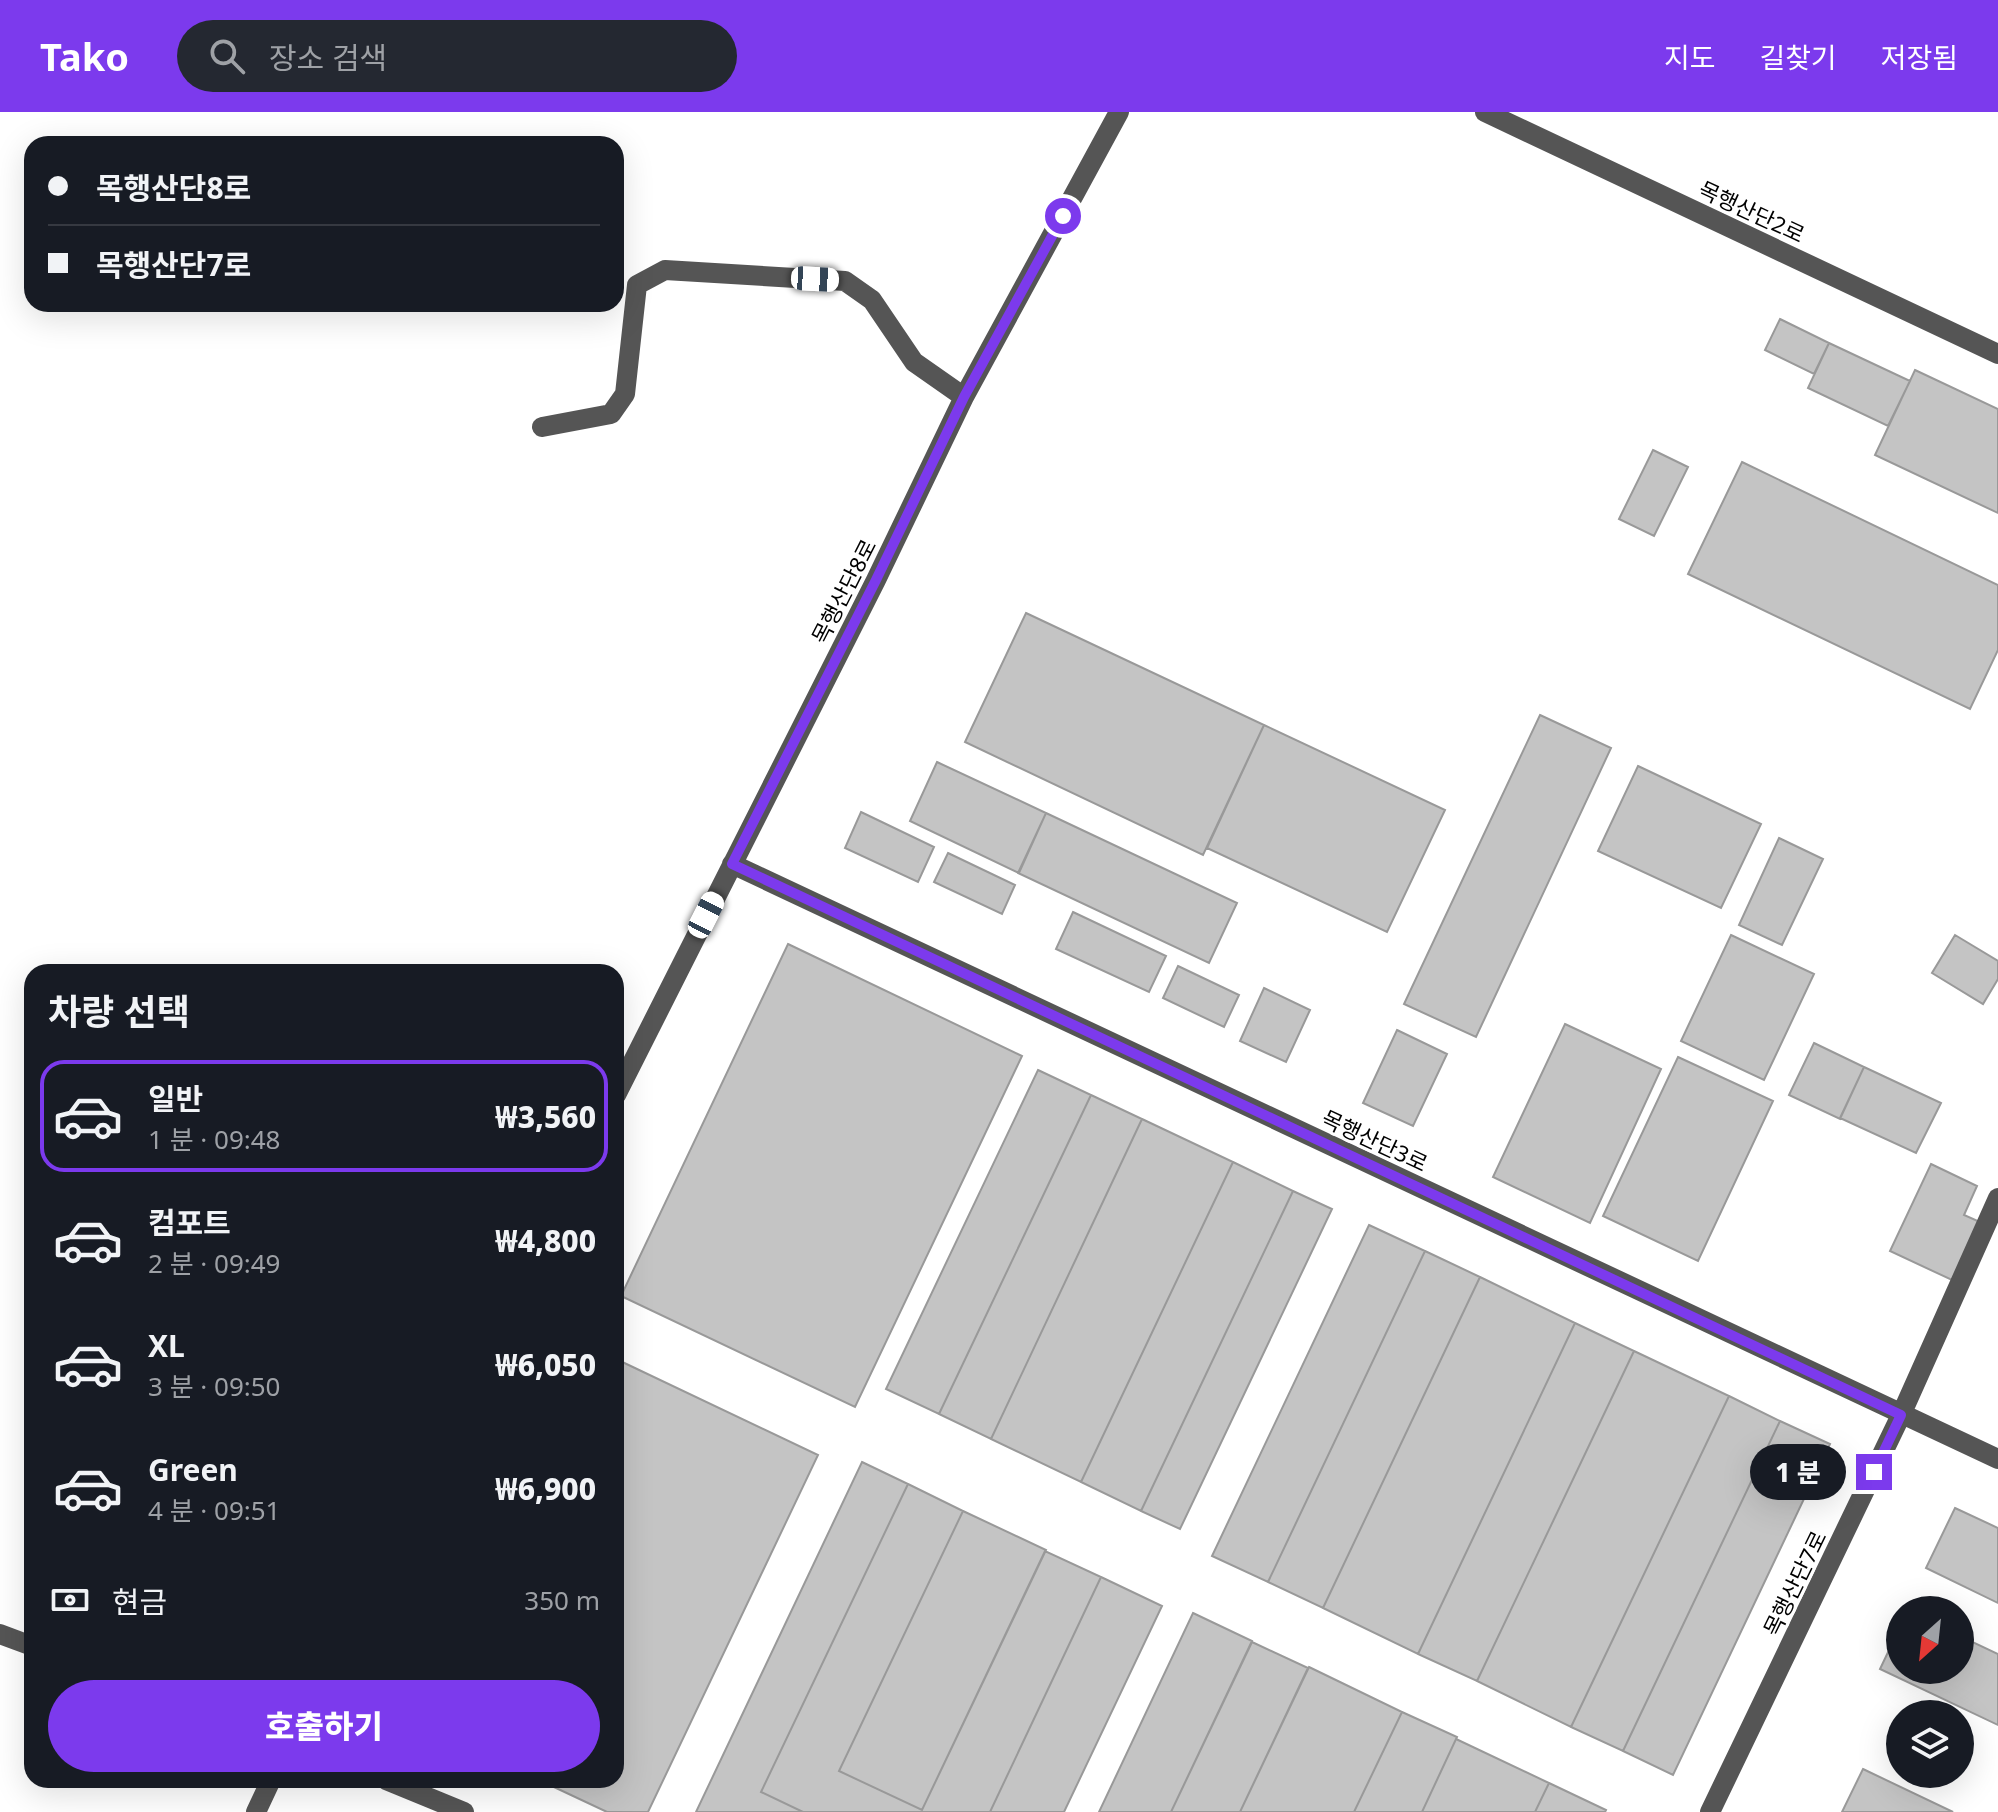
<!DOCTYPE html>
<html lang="ko">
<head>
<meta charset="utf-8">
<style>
  body { margin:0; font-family:"Noto Sans","Noto Sans KR",sans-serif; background:#242831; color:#f1f3f6; height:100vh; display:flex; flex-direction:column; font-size:30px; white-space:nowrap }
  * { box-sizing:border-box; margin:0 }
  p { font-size:26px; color:#9ea1a6 }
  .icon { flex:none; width:44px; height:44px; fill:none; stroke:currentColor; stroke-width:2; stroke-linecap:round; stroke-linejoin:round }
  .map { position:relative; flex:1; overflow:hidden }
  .drawer { position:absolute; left:24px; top:852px; width:600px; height:824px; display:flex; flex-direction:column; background:#171b24; border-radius:24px; box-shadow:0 8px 32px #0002 }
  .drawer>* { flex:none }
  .top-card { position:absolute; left:24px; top:24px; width:600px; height:176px; border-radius:24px; box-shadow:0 8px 32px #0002; display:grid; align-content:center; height:176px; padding:0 24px; background:#171b24 }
  .needle { width:52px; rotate:207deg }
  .fabs { position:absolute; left:1886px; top:1484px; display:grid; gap:16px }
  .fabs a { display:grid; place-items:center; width:88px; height:88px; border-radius:50%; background:#171b24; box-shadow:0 8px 32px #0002; font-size:40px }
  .end { position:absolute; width:36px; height:36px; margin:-18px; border:10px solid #7c3aed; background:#fff; box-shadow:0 0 0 4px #fff }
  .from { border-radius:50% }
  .bubble { position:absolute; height:56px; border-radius:28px; background:#171b24; box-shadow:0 8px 32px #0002; font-size:26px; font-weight:800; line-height:56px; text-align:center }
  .car { position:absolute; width:24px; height:48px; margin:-24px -12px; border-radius:10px; box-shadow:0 0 6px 2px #0007; background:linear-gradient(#fff 24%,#345 0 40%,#fff 0 76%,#345 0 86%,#fff 0) }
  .top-card b { display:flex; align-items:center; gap:28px; height:76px; font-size:30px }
  .top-card b+b { border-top:2px solid #363941 }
  .top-card i { width:20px; height:20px; background:#f1f3f6 }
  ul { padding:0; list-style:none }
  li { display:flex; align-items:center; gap:24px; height:112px; margin:0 16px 12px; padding:0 8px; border:4px solid transparent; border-radius:24px }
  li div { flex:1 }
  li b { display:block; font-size:30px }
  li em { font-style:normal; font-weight:800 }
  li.active { border-color:#7c3aed }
  li>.icon { width:72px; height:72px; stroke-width:1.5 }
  h2 { padding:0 24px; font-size:36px; line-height:96px }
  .pay { display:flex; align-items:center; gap:20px; height:88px; padding:0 24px; font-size:30px }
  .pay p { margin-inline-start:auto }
  .cta { display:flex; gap:16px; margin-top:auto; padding:16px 24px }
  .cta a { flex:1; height:92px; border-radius:48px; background:#7c3aed; color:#fff; font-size:32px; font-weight:800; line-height:92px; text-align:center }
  header { display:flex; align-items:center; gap:48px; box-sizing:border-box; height:112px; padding:0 40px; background:#7c3aed; color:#fff }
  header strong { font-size:38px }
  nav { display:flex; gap:44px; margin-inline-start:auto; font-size:28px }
  .search { width:560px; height:72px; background:#242831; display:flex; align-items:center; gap:20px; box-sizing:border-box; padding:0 28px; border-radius:44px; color:#9ea1a6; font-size:30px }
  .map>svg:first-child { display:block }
  .building { fill:#c4c4c4; stroke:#999; stroke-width:2 }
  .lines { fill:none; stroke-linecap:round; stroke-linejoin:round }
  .minor { stroke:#555; stroke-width:20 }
  .route { stroke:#7c3aed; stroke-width:10 }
  .labels { text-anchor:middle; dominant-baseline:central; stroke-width:6; stroke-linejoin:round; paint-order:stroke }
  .street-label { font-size:22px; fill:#000; stroke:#fff }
</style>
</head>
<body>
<header>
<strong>Tako</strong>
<div class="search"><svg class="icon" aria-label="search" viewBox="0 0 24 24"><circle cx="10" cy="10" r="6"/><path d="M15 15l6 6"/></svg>장소 검색</div>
<nav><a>지도</a><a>길찾기</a><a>저장됨</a></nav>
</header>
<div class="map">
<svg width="1998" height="1700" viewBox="0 0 1998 1700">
  <rect width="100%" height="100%" fill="#fff"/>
  <path class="building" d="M1780,207L1829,231L1814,262L1765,238Z
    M1829,231L1910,269L1888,314L1808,276Z
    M1915,258L1998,297V401L1875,343Z
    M1653,338L1688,355L1654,424L1619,407Z
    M1742,350L1998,473V538L1970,597L1688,462Z
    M1026,501L1264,613L1203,743L965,630Z
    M1540,603L1611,636L1476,925L1404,892Z
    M1264,613L1445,698L1387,820L1207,736Z
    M937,650L1046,701L1019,761L910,709Z
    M1638,654L1761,712L1721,796L1598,739Z
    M861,700L934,735L918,770L845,736Z
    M1046,701L1237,791L1209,851L1018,761Z
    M1779,726L1823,747L1782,833L1739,813Z
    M948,741L1015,773L1002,802L934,770Z
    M1073,800L1166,844L1149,880L1056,837Z
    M1731,823L1814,862L1764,968L1681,929Z
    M1955,823L1998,849V867L1983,892L1932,861Z
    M788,832L1022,944L855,1295L621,1184Z
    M1178,854L1239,883L1224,915L1163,886Z
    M1264,876L1310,898L1286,950L1240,929Z
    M1565,912L1661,957L1590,1111L1493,1065Z
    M1397,918L1447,942L1413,1014L1363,991Z
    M1814,931L1864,955L1840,1007L1789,983Z
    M1678,945L1773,989L1698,1149L1603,1104Z
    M1864,955L1941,991L1916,1041L1840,1006Z
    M1038,958L1091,983L939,1302L886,1277Z
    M1091,983L1142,1007L991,1327L939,1302Z
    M1142,1007L1233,1050L1081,1370L991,1327Z
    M1233,1050L1293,1079L1141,1399L1081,1370Z
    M1931,1052L1977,1074L1964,1103L1980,1110L1952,1168L1890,1139Z
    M1293,1079L1332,1097L1180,1417L1141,1399Z
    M1369,1113L1425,1139L1268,1470L1212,1444Z
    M1425,1139L1480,1165L1323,1496L1268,1470Z
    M1480,1165L1575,1211L1418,1542L1323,1496Z
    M1575,1211L1634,1239L1477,1569L1418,1542Z
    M1634,1239L1729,1284L1571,1615L1477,1569Z
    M616,1247L818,1343L648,1700H607L539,1668H616Z
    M1729,1284L1780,1309L1623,1639L1571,1615Z
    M1780,1309L1830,1332L1673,1663L1623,1639Z
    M862,1350L908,1372L761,1680L803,1700H696Z
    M908,1372L963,1399L839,1659L922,1698L1045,1439L1101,1465L990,1700H803L761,1680Z
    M1955,1396L1998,1416V1491L1926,1456Z
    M963,1399L1046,1438L922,1698L839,1659Z
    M1101,1465L1162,1494L1064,1700H990Z
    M1193,1501L1252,1529L1171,1700H1099Z
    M1900,1515V1558H1960V1524L1998,1542V1613L1880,1557Z
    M1252,1530L1308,1556L1240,1700H1171Z
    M1309,1555L1402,1600L1354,1700H1240Z
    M1402,1600L1457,1625L1422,1700H1354Z
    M1456,1627L1549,1671L1535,1700H1422Z
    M1863,1657L1953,1700H1842Z
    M1549,1671L1606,1698L1605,1700H1535Z"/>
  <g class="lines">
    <path class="minor" d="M1485,0L1998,242
      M542,315L611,302L625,282L637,173L665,158L845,169L872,188L914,250L964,285
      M732,752L1998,1347
      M616,983L876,468L964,285L1119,0
      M0,1522L32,1534
      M386,1668L464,1700
      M256,1700L271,1668
      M1710,1700L1901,1303L1998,1086"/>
  </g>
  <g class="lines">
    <path class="route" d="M1063,104L964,285L876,468L732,752L1901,1303L1874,1360"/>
  </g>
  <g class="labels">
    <g class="street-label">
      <text transform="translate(1752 99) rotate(25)">목행산단2로</text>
      <text transform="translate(843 479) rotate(-63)">목행산단8로</text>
      <text transform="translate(1375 1028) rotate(25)">목행산단3로</text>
      <text transform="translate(1794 1471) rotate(-64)">목행산단7로</text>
    </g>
  </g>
</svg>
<div class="fabs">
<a><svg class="needle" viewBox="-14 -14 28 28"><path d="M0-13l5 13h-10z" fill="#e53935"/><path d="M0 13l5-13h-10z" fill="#9ea1a6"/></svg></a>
<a><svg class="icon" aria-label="layers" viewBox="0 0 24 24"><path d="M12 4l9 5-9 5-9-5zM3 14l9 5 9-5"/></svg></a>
</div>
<i class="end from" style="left:1063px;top:104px"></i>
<i class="end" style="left:1874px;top:1360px"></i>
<div class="bubble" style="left:1750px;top:1332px;width:96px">1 분</div>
<i class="car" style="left:815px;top:167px;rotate:93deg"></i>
<i class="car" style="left:706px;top:803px;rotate:27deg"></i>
<div class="top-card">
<b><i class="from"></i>목행산단8로</b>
<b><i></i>목행산단7로</b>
</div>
<section class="drawer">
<h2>차량 선택</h2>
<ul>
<li class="active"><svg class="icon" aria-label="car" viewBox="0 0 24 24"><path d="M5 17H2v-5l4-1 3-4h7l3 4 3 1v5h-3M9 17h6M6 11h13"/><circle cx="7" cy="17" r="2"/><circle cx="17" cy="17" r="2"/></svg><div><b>일반</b><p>1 분 · 09:48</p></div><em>₩3,560</em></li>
<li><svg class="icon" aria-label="car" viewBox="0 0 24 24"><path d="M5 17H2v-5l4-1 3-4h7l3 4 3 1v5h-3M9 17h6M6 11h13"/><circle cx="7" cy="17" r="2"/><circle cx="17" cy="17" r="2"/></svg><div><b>컴포트</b><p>2 분 · 09:49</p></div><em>₩4,800</em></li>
<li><svg class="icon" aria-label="car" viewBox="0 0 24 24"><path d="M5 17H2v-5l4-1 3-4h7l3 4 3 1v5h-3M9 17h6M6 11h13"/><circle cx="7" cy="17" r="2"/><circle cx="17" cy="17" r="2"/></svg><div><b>XL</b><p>3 분 · 09:50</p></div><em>₩6,050</em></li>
<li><svg class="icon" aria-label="car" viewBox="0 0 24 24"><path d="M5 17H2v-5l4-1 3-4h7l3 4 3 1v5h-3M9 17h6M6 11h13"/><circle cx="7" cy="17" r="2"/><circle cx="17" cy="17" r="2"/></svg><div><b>Green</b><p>4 분 · 09:51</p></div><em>₩6,900</em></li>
</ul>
<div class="pay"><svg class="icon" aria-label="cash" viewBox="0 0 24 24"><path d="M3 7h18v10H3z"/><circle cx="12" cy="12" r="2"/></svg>현금<p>350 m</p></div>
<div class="cta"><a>호출하기</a></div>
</section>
</div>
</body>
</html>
